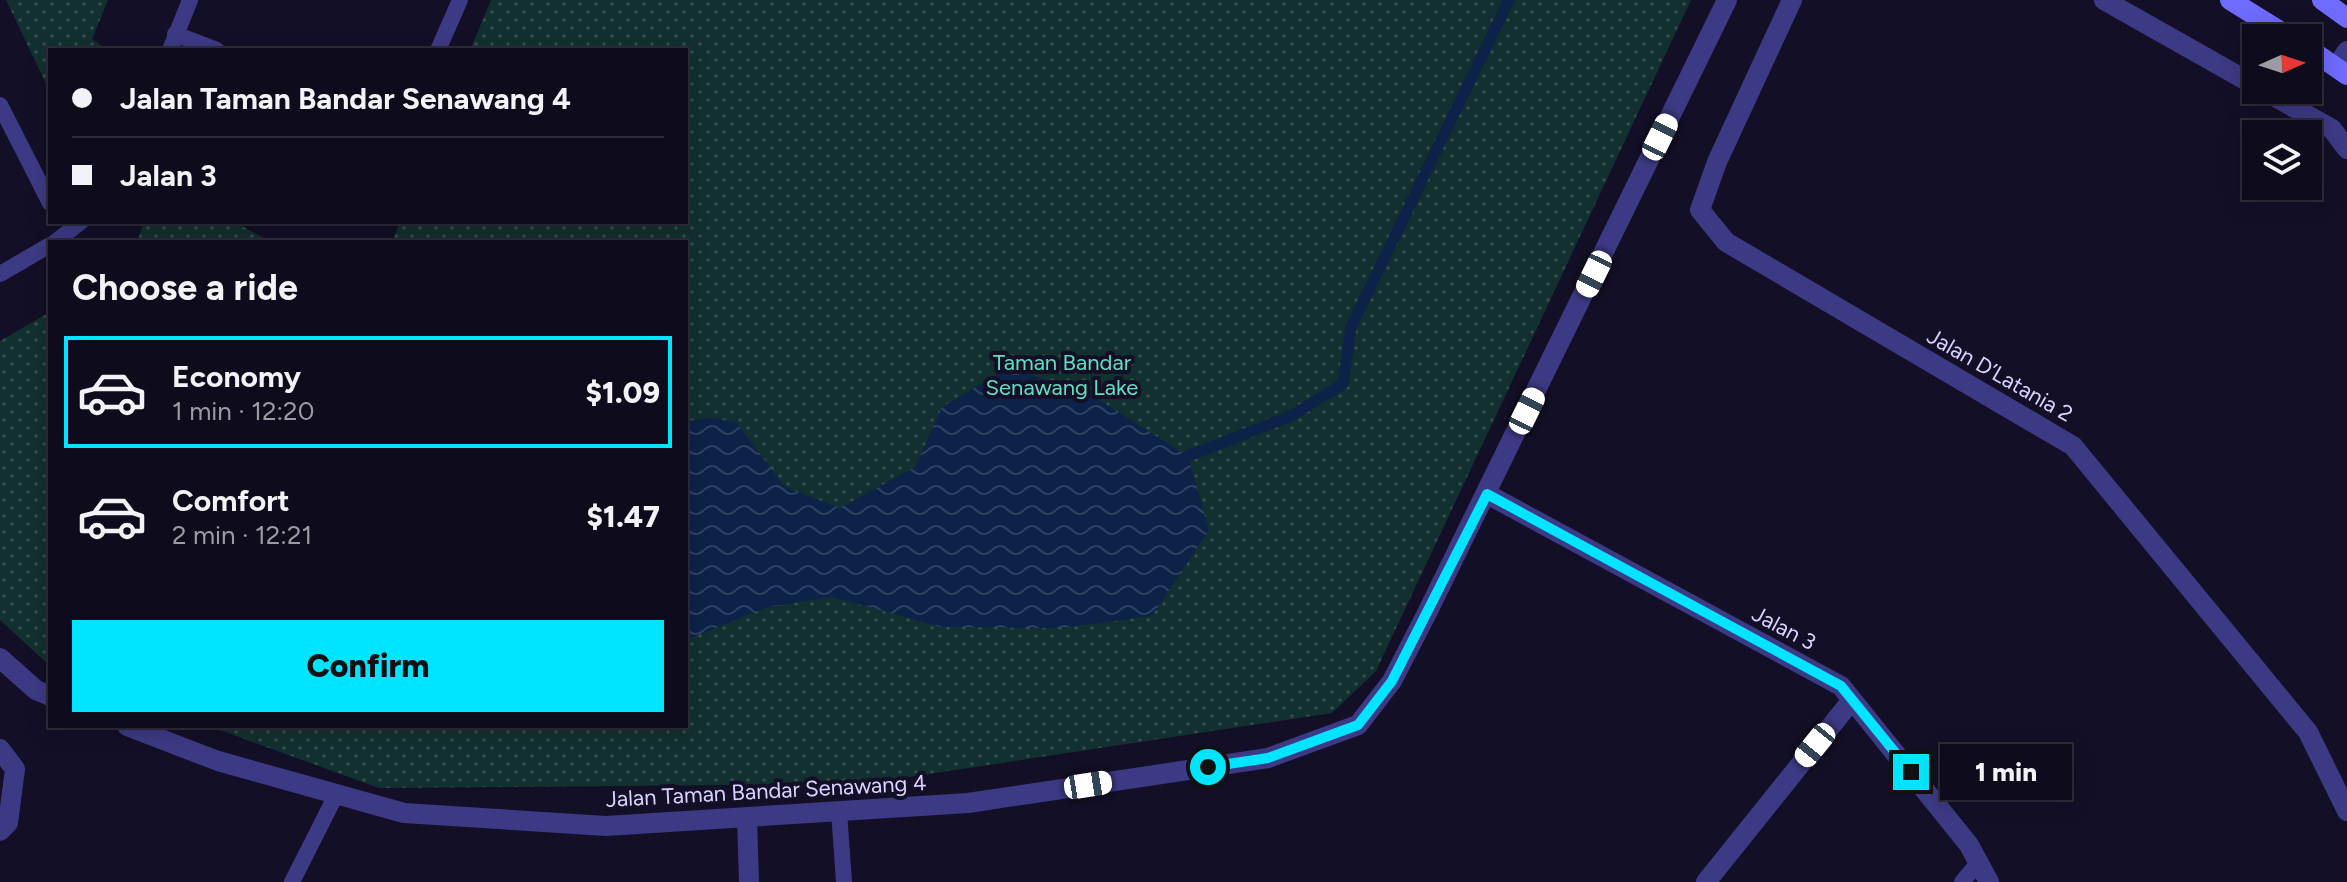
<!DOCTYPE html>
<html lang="en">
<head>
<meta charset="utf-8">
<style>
  body { margin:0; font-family:Figtree,sans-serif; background:#1c1929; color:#f1f3f6; height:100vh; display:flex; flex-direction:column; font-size:30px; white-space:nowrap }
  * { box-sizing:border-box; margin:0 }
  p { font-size:26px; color:#9b9ba3 }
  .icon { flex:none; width:44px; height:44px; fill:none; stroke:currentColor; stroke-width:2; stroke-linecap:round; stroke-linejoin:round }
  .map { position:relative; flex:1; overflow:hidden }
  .panel { position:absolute; left:48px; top:240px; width:640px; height:488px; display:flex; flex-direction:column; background:#0e0b1c; border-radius:0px; box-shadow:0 4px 20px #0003,0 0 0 2px #2e2b3b }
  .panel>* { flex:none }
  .banner { position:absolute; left:48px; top:48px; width:640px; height:176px; border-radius:0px; box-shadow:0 4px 20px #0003,0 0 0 2px #2e2b3b; display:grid; align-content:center; height:176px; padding:0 24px; background:#0e0b1c }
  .needle { width:52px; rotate:87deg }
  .controls { position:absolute; left:2242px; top:24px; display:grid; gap:16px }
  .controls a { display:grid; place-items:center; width:80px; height:80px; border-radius:0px; background:#0e0b1c; box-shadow:0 4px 20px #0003,0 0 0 2px #2e2b3b; font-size:40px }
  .end { position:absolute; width:36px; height:36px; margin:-18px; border:10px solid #00e5ff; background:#111; box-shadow:0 0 0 4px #111 }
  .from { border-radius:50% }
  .bubble { position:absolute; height:56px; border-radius:0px; background:#0e0b1c; box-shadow:0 4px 20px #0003,0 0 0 2px #2e2b3b; font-size:26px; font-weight:800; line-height:56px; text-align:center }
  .car { position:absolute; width:24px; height:48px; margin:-24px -12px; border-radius:10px; box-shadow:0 0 6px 2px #0007; background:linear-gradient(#fff 24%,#345 0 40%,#fff 0 76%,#345 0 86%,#fff 0) }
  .banner b { display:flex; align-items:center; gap:28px; height:76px; font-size:30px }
  .banner b+b { border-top:2px solid #2e2b3b }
  .banner i { width:20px; height:20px; background:#f1f3f6 }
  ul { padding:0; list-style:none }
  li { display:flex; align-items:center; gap:24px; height:112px; margin:0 16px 12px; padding:0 8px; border:4px solid transparent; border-radius:0px }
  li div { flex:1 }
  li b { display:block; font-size:30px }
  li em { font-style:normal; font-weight:800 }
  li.active { border-color:#00e5ff }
  li>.icon { width:72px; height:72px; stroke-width:1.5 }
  h2 { padding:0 24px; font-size:36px; line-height:96px }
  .button { display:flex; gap:16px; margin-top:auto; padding:16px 24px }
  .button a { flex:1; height:92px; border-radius:0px; background:#00e5ff; color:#111; font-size:32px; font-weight:800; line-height:92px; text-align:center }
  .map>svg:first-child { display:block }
  .park { fill:url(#park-dots) }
  .water { fill:url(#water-waves) }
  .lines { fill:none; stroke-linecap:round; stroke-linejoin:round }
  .stream { stroke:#0c2248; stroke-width:11 }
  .lane { stroke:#3d3a85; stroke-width:16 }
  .street { stroke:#3d3a85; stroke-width:20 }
  .secondary { stroke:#6f6bff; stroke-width:20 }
  .route { stroke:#00e5ff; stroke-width:10 }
  .labels { text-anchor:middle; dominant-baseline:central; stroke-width:8; stroke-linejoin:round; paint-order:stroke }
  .park-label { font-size:22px; fill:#5fe0c0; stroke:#130f26 }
  .street-label { font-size:22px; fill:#d9d4ff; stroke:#130f26 }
</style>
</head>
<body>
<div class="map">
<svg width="2347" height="882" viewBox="0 0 2347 882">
  <defs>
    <pattern id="park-dots" width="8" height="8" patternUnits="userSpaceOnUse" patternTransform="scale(2)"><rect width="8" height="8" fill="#12302f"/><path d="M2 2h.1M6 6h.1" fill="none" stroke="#344d4e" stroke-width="1.8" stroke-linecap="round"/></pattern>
    <pattern id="water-waves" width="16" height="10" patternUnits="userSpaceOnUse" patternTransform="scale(2)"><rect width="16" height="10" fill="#0c2248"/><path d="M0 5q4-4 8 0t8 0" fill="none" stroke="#2f4163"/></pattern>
  </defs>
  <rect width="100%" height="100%" fill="#130f26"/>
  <path class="park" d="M6,0H108L92,39L108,50H50V92Z
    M491,0H1691L1376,671L1332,713L863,784L379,788L209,726H686V242H392L400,222H686V50H470Z
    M144,222H235L271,242H137Z
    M50,312V666L0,620V341Z"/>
  <path class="water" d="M1010,367L1094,397L1188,456L1209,530L1152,616L1061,628L941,627L832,597L768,607L686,640V421L711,418L736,422L785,487L840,508L915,467L942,407Z"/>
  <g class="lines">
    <path class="stream" d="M1188,456L1291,416L1343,384L1351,327L1509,0"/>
    <path class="lane" d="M175,34L217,50
      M170,50L190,0
      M438,50L460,0
      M0,105L50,203
      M55,242L81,222
      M0,274L50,245
      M839,811L844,882
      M292,882L337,793
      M1962,882L1979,862"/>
    <path class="street" d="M1792,0L1717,162L1700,210L1726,242L2073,446L2308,732L2347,811
      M2104,0L2256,86
      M2337,66L2347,51
      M2263,90L2332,129L2347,149
      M1487,494L1841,686L1969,845L1989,882
      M0,658L36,690L50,696
      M127,726L218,761L404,813L606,826L968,803L1268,758L1358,725L1392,681L1427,613L1727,0
      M0,749L15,769L8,823L0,831
      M747,817L749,882
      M1706,882L1852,700"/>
    <path class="secondary" d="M2230,0L2291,38
      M2322,0L2347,18
      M2308,48L2347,75"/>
  </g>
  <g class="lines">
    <path class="route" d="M1208,767L1268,758L1358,725L1392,681L1487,494L1841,686L1911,772"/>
  </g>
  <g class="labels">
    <g class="park-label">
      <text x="1062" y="362">Taman Bandar<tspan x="1062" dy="25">Senawang Lake</tspan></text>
    </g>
    <g class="street-label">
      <text transform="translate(2000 375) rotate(30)">Jalan D’Latania 2</text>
      <text transform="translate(1784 628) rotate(28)">Jalan 3</text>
      <text transform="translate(766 791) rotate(-3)">Jalan Taman Bandar Senawang 4</text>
    </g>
  </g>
</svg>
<div class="controls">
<a><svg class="needle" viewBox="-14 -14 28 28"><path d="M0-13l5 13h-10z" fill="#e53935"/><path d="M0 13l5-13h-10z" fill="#9b9ba3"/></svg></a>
<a><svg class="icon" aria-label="layers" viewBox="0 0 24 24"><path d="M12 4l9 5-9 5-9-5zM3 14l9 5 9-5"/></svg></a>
</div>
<i class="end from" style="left:1208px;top:767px"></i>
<i class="end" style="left:1911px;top:772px"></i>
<div class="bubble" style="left:1940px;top:744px;width:132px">1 min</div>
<i class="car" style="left:1660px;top:137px;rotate:26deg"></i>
<i class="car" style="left:1594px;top:274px;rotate:206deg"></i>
<i class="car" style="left:1527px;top:411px;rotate:26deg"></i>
<i class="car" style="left:1815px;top:745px;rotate:219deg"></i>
<i class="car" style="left:1088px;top:785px;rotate:81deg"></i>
<div class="banner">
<b><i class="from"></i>Jalan Taman Bandar Senawang 4</b>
<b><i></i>Jalan 3</b>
</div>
<section class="panel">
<h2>Choose a ride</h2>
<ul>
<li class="active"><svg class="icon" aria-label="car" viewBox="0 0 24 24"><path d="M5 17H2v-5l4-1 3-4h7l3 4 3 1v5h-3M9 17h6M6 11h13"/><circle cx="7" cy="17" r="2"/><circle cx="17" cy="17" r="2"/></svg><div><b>Economy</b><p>1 min · 12:20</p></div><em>$1.09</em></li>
<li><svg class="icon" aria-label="car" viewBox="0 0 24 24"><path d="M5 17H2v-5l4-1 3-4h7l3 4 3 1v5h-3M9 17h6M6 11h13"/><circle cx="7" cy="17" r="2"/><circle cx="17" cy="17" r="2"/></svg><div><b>Comfort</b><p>2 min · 12:21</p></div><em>$1.47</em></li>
</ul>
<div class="button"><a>Confirm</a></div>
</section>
</div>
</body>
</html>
